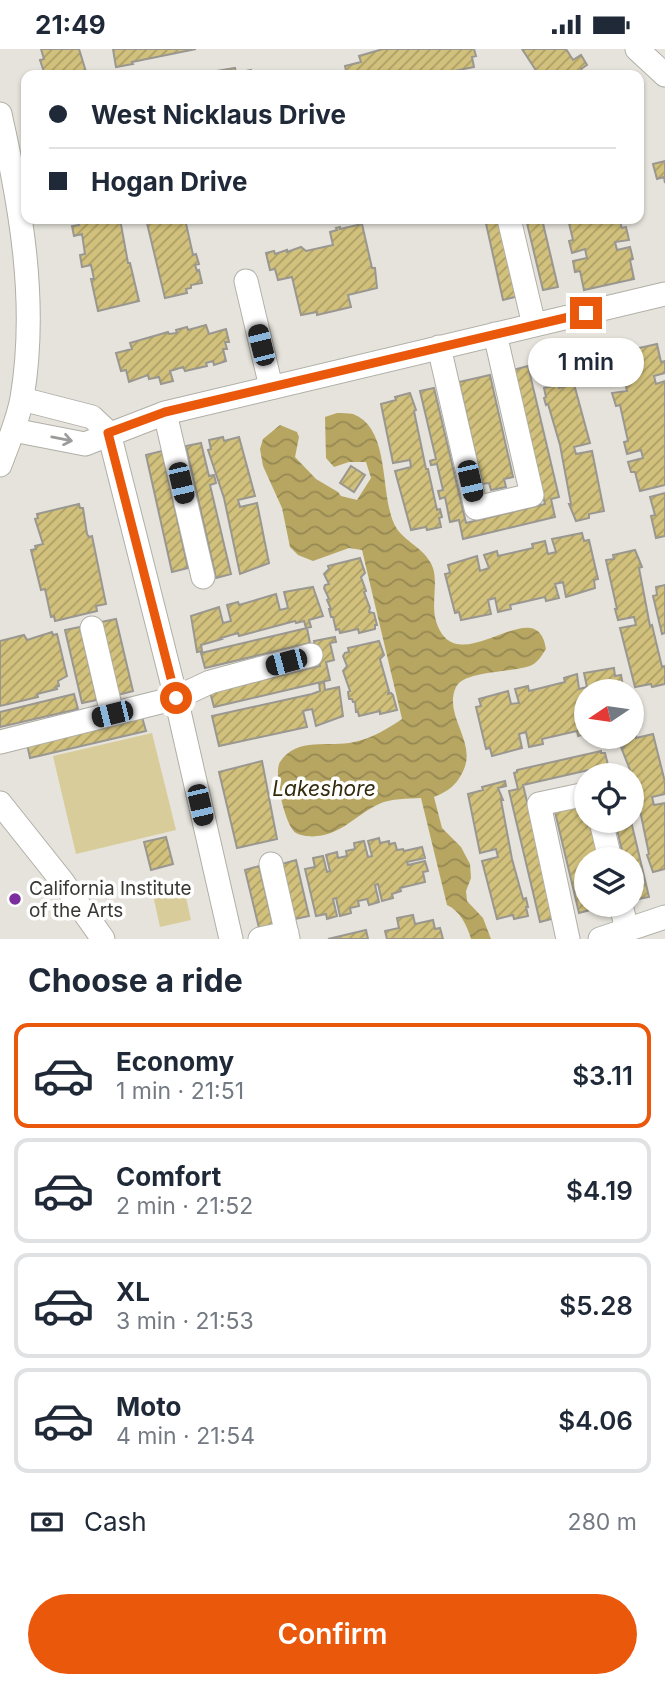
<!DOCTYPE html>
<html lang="en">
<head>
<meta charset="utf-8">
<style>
  body { margin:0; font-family:Inter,sans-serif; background:#f2f2f3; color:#1f2937; height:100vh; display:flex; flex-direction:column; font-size:26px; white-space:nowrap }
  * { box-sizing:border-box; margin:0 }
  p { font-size:23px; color:#747a83 }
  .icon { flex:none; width:38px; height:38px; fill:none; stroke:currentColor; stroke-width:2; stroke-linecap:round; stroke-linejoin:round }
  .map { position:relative; height:890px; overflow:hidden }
  .sheet { display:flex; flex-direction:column; background:#fff; flex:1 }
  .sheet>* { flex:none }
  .guide { position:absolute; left:21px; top:21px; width:623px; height:154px; border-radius:14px; box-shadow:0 2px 5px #0004; display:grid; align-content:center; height:154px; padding:0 28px; background:#fff }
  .needle { width:46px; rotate:257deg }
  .tools { position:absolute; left:574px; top:630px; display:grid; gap:14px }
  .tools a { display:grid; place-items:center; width:70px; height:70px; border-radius:50%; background:#fff; box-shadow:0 2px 5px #0004; font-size:35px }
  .end { position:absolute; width:32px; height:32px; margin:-16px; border:9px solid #ea580c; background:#fff; box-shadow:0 0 0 4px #fff }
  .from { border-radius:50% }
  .bubble { position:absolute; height:49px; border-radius:24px; background:#fff; box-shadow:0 2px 5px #0004; font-size:23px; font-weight:600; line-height:49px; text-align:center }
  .car { position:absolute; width:21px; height:42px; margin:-21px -10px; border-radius:9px; box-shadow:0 0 5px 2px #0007; background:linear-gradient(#222 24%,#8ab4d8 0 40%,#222 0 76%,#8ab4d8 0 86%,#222 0) }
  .guide b { display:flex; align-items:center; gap:24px; height:66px; font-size:26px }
  .guide b+b { border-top:2px solid #e0e1e3 }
  .guide i { width:18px; height:18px; background:#1f2937 }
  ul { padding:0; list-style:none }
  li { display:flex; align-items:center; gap:21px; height:105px; margin:0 14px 10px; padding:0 14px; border:4px solid #e0e1e3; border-radius:14px }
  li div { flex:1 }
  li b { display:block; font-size:26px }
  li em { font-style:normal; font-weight:600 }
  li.selected { border-color:#ea580c }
  li>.icon { width:63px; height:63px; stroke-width:1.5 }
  h2 { padding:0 28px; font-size:32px; line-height:84px }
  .pay { display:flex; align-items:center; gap:18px; height:77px; padding:0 28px; font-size:26px }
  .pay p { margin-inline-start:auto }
  .button { display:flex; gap:14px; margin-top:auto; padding:14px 28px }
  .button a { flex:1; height:80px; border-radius:42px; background:#ea580c; color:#fff; font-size:28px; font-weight:600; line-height:80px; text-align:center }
  .status { display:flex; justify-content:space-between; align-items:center; height:49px; padding:0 35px; background:#fff; direction:ltr }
  .status svg { height:19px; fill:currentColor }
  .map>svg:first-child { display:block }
  .green { fill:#d8cc9a }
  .water { fill:url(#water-waves) }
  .building { fill:url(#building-hatch); stroke:#999790; stroke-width:2 }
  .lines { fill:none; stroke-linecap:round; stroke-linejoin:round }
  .minor-casing { stroke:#b0afa7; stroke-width:25 }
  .minor { stroke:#fff; stroke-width:23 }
  .oneway { stroke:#9c9c9a }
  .route { stroke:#ea580c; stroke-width:9 }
  .poi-dot { fill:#7c2d9e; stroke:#fff; stroke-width:2.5 }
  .labels { text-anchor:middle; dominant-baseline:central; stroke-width:7; stroke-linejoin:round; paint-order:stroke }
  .poi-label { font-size:19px; fill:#383835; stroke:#fff; text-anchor:start }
  .water-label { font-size:21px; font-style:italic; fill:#332b0c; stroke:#fff }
</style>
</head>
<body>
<div class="status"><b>21:49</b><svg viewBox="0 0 49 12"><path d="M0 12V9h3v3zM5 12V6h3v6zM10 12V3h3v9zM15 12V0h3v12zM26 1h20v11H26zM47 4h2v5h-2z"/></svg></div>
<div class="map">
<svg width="665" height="890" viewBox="0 0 665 890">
  <defs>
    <pattern id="water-waves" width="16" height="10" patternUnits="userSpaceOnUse" patternTransform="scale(1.75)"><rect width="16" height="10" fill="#b7a662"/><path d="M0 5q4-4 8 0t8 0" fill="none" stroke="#968852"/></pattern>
    <pattern id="building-hatch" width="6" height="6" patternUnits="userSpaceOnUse" patternTransform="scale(1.75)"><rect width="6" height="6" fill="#d2c17c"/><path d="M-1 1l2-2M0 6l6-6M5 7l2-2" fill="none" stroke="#ab9e66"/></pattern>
  </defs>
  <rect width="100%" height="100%" fill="#e5e3db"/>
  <path class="green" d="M152,684L176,781L76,805L53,707Z
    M184,839L191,871L160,878L153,846Z"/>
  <path class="water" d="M337,364C342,364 348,364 353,365C393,380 378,451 397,480C408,495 426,500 433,519C438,535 431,555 436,572C456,638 537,538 546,600C542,606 538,613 532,616C514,624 464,621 456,638C443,666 476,692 464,720C457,736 449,742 434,748L442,779L461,798L470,815L471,829L466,842L467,852L483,869L491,890H471C467,876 460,862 447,856L421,749C407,750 392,749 379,755C357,765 342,785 317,787C312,788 301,787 296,784C285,777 273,724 280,713C297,687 329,699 354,693C373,689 387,680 402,670L362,501L349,499L313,512L298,506L290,498L282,459L263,417L260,400L263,390L280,376L297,383L299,388L295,408L316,430L338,443L341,447L357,451L371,429L366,413H349L334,418L326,409L325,368Z"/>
  <path class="building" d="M41,0H79L87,26H45L40,11L44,10Z
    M113,0H196L132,13L133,15L116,18Z
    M383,0H474L476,7L472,8L474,18L454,22V26H347L345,17L361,13L359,7Z
    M522,0H566L573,11L581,6L587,16L581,20L585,26H539Z
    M235,19L236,24L251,21L252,26H193Z
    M665,112V134L664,128L657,130L653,115Z
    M80,170H120L128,214H130L139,252L98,262L91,230H94L91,216L82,218L80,206L85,205L82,185L74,187L72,177L79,176Z
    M146,170H185L193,206L196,205L199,215L195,216L197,222L199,221L202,234L191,236V239L186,240L187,244L165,249Z
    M485,170H501L519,247L503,251Z
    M526,170H542L558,238L543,241Z
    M568,170H619L622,179L626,178L629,191L615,193L617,201L630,198L633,210L630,211L634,230L584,241L580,222L575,223L573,212L587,209L585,200L572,204L569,192L573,191Z
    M362,175L372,219H375L377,239L348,246L351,258L317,266V263L301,266L292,228L278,231L275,220L270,221L266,204L274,202L275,205L287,201V203L301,198L306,202L333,196L330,183L337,181L336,179L340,178V180Z
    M206,276L209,285L226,280L229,293H225L227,300H223L226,312L214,316L213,312L206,314L207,317L185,322L183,318L170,322L173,332L161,335L159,328L149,330L148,326L129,333L126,321L121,322L116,304L132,300L130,294L168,283L169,285L177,284L176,281L187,278L188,281Z
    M657,295L661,313L665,312V324L654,327L656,335L665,332V436L640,442L635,423H631L628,413L643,409L641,401L627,405L624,393L628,392L620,356L616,357L612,344L627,342L625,334L611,337L608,325L612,324L608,306Z
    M528,317L559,448L551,450L555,468L463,490L459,471L450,473L445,448L440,450L438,442L443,441L437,415L431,416L430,412L436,410L420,342L434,339L466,474L545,455L513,321Z
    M490,326L513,428L504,430L506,438L491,441L489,434L482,435L459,333Z
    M574,335L590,394L574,398L576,405L592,402L604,462L589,465V469L576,472L569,455H571L560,396L548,355L546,356L544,349L546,348L544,339L558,336L559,339Z
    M410,344L416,361L414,362L426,420H428L437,461L440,460L442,468L439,469L441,478L427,481L426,478L411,481L395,422L411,418L410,411L393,414L381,355L396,351L395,348Z
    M223,388L224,392L239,388L255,447L238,451L240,458L257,454L269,514L240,525L224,449L208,401L211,400L209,391Z
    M201,394L209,427L214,426L216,434L210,436L231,525L216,529L186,397Z
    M162,402L188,519L172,523L146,406Z
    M351,417L365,426L354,443L340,434Z
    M665,444V487L656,489L651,467L655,466L650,448Z
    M79,455L80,459H83L87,485L89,488L92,487L106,555L96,557L97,562L55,572L54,567L51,568L45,540L41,541L31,501L36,500L35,497L43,495L35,470L38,469L37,465Z
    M582,484L584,492L589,491L598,530L594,531L595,539L566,548L563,533L555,535L559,549L546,552L545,548L510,556L511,560L498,563L495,549L488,551L491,565L461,571L459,563L455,564L445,525L450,524L448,516L477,507L480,522L489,519L484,506L497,502L498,507L533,499L532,495L545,492L548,505L556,503L552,490Z
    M635,501L642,518L639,519L650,577L652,576L662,618L664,617L665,619V635L652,638L651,635L635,638L620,579L636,576L634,568L618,571L615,560H617L606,511L614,510L613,506Z
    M360,509L365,524L361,528L366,542L364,543L370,559L369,563L374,564L377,576H375V580L359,584L358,580L340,584L339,580L336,581L333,568H331L329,560H331L327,551L329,550L324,539L325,536L329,535L324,525L329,520L328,517Z
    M665,536V584L662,585L653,547L657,546L656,538Z
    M313,538L323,567L309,571L311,578L306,579L304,572L296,574L295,572L239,587L238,584L221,589L222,590L201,596L202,602L197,603L191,567L219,558L223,574L231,572L227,556L238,553L239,556L276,545L280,561L288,559L284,543Z
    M116,570L133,642L118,646L101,573Z
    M80,578L97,651L82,654L65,581Z
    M307,579L310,594L205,619L201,604Z
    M52,583L53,586L57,585L67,627L58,632L59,637L56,638L57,640L37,645L38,648L0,657V592L24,586L27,591Z
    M335,588L336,593L330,594L334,611L326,613L330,631L214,658L210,643L320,617L314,592Z
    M379,592L384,606L380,610L389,642L388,645L391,644L393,646L397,661L380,665V662L359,667L358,663H356L355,653H353L352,650H349L348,643L350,642L343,622L347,617L343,607L345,604L349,603L348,599Z
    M614,619L615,627L621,626L624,642H586V685L578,687L577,682L542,690L543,695L529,698L526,683L519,685L522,699L492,707L490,699L486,700L476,658L481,657L479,650L508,642L511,655L519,654L515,640L528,637L529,642L565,633L564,629L577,625L579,640L587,638L584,624Z
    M324,633L325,641L339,638L343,667L316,677L312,660L303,662L307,678L219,697L212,667L312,645L320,642L319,634Z
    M74,645L78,660L0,678V663Z
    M142,668L146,682L30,709L27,695Z
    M653,685L665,733V745L652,748L654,756L665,754V820L653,823L647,806L649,805L637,747L635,748L632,726L621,698H624L622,689L636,686V689Z
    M601,702V704H605L609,720L619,718L621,726H604L602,718L523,736L555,869L540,873L509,742L518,740L514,724L517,723V721Z
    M262,712L277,790L237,799L219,723Z
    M505,732L506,737L498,739L503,751H501L512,810L523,850L526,849L528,858H526L528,867L514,870L513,866L497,870L482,812L498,808L496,800L480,804L468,745L483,741L482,738Z
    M586,756V772H590L599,810H586V856H609L579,864L555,763Z
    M615,772H631L649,848L633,851L632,810H624Z
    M166,788L173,815L151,821L144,793Z
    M379,789L380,794L389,792V795L395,794L397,801L403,800L404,802L422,798L425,809L407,813L408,816L425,812L428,822L423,823L425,833L400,839L401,842L392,845L393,849L382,852L378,835L375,836L379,853L369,856L367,850L358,852L359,857L350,859L351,864L340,867L336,849L333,850L337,867L327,870L326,865L316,867L305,820L315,818L313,809L323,807L327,823L330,822L326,806L337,803L338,809L347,807L346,802L355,800L354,794L364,792L368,808L372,807L368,792Z
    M296,811L309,867L295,870L282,815Z
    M259,817L273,876L259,879L245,821Z
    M413,866L415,875L433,871L435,880L440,879L443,890H387L385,882L399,879L397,869Z
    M366,881L368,890H328Z"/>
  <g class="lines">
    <g class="minor-casing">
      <path id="minor" d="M637,0L665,26
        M0,65C21,158 38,254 22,349C18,372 8,394 0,416
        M509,170L534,276
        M246,232L271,338
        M439,298L476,459L532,446L495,285
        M22,350L92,368L109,384
        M165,364L203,528
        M13,381L85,395L165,364L665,245
        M109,384L176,649L231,890
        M92,579L112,665
        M0,693L176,649L210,633L311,606
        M0,754L62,832L103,890
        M601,772L610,810
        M271,815L288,890
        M621,856L627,881
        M260,890L287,884
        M568,890L539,755L586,745
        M600,890L665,868"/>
    </g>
    <use href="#minor" class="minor"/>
  </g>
  <defs><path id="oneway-shaft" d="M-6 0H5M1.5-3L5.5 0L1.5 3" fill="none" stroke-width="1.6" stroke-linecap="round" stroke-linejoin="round" transform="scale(1.75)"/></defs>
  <use class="oneway" href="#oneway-shaft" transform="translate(62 390) rotate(11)"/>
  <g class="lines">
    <path class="route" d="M176,649L108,384L165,363L586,264"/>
  </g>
  <circle class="poi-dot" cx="15" cy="850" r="7"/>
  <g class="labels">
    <g class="poi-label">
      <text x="29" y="839">California Institute<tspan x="29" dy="22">of the Arts</tspan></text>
    </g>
    <g class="water-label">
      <text x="324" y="739">Lakeshore</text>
    </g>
  </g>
</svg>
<div class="tools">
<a><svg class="needle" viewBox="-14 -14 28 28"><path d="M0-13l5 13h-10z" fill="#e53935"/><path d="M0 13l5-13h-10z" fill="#747a83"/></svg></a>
<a><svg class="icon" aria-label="locate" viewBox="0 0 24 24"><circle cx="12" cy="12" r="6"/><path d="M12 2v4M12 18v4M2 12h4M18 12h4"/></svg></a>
<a><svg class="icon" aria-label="layers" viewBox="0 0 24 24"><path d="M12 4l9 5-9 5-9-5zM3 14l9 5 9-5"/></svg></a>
</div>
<i class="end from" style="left:176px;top:649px"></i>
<i class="end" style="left:586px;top:264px"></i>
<div class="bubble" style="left:528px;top:289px;width:116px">1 min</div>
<i class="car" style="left:261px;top:296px;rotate:346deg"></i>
<i class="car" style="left:470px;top:432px;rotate:167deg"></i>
<i class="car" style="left:181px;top:434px;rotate:167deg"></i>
<i class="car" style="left:286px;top:613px;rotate:255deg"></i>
<i class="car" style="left:112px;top:665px;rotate:256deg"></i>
<i class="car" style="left:200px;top:756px;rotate:167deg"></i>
<div class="guide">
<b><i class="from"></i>West Nicklaus Drive</b>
<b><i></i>Hogan Drive</b>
</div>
</div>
<section class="sheet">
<h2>Choose a ride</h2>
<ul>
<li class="selected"><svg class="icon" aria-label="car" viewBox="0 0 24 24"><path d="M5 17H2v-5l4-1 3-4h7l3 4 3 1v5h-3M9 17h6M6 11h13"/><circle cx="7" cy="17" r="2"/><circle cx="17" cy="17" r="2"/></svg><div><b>Economy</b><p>1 min · 21:51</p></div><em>$3.11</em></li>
<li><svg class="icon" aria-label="car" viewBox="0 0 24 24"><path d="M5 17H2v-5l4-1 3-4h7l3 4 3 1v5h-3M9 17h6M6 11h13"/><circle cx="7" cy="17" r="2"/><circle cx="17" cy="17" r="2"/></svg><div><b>Comfort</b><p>2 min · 21:52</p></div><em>$4.19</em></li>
<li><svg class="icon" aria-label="car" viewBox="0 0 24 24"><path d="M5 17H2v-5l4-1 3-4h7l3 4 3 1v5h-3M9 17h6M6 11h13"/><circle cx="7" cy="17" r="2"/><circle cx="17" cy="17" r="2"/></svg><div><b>XL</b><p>3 min · 21:53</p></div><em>$5.28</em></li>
<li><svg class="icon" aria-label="car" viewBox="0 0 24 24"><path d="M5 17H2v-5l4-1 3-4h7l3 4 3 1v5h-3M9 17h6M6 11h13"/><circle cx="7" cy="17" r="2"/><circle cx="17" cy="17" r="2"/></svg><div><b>Moto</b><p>4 min · 21:54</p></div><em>$4.06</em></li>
</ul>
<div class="pay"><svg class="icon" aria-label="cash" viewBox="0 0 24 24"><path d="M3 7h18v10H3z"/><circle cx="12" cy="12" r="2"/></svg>Cash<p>280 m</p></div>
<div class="button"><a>Confirm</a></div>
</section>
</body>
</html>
